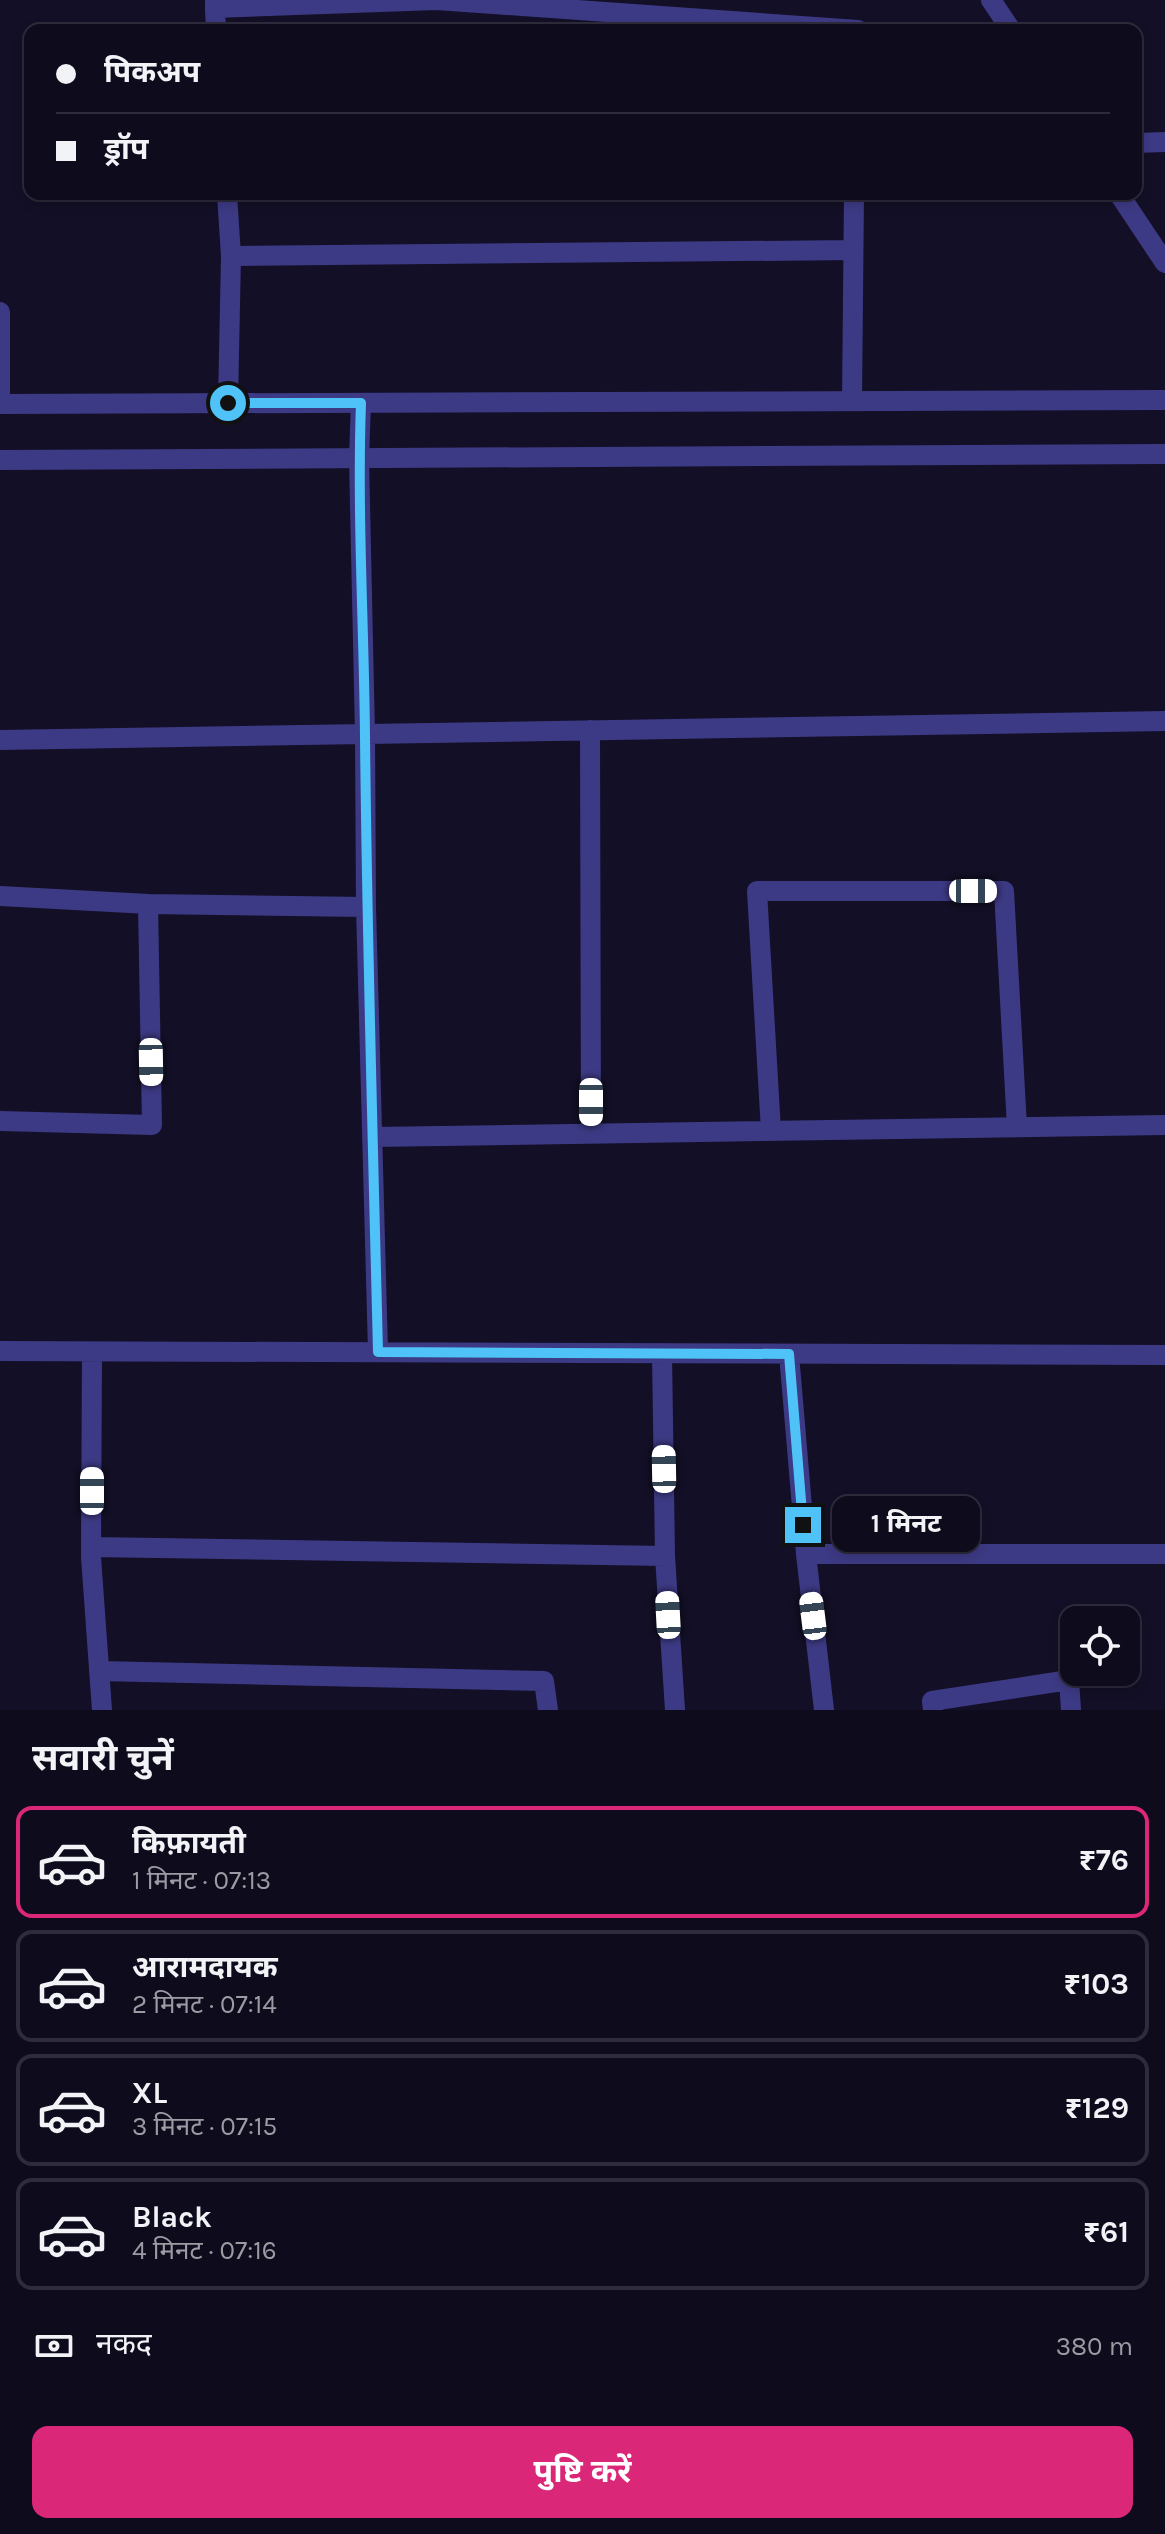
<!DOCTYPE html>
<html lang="hi">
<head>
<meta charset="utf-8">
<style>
  body { margin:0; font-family:Karla,"Noto Sans Devanagari",sans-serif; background:#1c1929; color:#f1f3f6; height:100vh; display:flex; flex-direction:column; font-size:30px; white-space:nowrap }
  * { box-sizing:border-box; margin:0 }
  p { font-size:26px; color:#9b9ba3 }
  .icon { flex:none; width:44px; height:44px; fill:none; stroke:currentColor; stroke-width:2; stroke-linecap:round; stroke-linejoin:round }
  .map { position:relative; height:1710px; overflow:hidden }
  .drawer { display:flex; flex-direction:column; background:#0e0b1c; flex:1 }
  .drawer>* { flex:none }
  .banner { position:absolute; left:24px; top:24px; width:1118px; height:176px; border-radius:16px; box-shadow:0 4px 12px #0003,0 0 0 2px #2e2b3b; display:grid; align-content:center; height:176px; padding:0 32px; background:#0e0b1c }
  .controls { position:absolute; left:1060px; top:1606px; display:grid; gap:16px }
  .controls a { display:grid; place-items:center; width:80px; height:80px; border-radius:16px; background:#0e0b1c; box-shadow:0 4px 12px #0003,0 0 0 2px #2e2b3b; font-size:40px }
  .end { position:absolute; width:36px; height:36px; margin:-18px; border:10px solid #4fc3f7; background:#111; box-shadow:0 0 0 4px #111 }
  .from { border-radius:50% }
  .bubble { position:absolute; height:56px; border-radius:16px; background:#0e0b1c; box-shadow:0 4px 12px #0003,0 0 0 2px #2e2b3b; font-size:26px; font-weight:700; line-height:56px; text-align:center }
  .car { position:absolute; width:24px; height:48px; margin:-24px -12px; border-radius:10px; box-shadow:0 0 6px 2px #0007; background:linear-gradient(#fff 24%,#345 0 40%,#fff 0 76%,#345 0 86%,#fff 0) }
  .banner b { display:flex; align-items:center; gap:28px; height:76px; font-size:30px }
  .banner b+b { border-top:2px solid #2e2b3b }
  .banner i { width:20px; height:20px; background:#f1f3f6 }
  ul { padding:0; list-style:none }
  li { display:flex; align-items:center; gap:24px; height:112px; margin:0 16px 12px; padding:0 16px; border:4px solid #2e2b3b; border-radius:16px }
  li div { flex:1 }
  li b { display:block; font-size:30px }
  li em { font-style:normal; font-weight:700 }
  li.selected { border-color:#db2777 }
  li>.icon { width:72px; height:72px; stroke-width:1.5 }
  h2 { padding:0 32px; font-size:36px; line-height:96px }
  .pay { display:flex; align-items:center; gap:20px; height:88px; padding:0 32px; font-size:30px }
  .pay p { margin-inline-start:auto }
  .cta { display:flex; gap:16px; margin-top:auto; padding:16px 32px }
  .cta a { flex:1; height:92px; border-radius:16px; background:#db2777; color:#fff; font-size:32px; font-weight:700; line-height:92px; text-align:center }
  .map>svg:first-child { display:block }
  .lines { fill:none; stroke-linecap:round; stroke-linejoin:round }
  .minor { stroke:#3d3a85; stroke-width:20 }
  .tertiary { stroke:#3d3a85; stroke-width:20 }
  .route { stroke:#4fc3f7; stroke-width:10 }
</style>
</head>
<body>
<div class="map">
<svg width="1165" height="1710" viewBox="0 0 1165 1710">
  <rect width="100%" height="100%" fill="#130f26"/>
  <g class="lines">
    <path class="minor" d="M215,0V8L436,0
      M437,0L858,30
      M991,0L1011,30
      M215,8L216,30
      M1136,143L1165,142
      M227,194L231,256L853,250
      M1119,194L1165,263
      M0,312V404
      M852,401L854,194
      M228,403L231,256
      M590,730L591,1133
      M0,740L1165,721
      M0,896L148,904
      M366,907L378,1352
      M0,1121L152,1125L148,904L366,907L365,734L359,458L361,403
      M771,1131L757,891H1004L1017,1127
      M372,1137L1165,1125
      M0,1351L1165,1355
      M92,1352L91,1557L102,1710
      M789,1354L806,1554H1165
      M91,1547L665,1556L662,1353
      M806,1554L824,1710
      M665,1556L675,1710
      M99,1671L544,1681L548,1710
      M933,1710L932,1701L1069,1680L1071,1710"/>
    <path class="tertiary" d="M0,404L1165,400
      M0,460L1165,454"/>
  </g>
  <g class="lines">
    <path class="route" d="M228,403H361C357,514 364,625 365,736C367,941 373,1147 378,1352L789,1354L803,1525"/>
  </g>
</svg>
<div class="controls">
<a><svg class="icon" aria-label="locate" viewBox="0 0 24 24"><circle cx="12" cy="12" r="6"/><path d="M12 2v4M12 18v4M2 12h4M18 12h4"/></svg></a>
</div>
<i class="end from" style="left:228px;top:403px"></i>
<i class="end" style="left:803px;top:1525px"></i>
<div class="bubble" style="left:832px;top:1496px;width:148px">1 मिनट</div>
<i class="car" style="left:973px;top:891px;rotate:90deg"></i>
<i class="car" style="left:151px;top:1062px;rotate:179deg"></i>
<i class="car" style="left:591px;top:1102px;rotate:180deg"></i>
<i class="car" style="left:664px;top:1469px;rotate:359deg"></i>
<i class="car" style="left:92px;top:1491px;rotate:0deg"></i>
<i class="car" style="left:668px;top:1615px;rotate:357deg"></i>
<i class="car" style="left:813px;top:1616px;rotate:353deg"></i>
<div class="banner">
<b><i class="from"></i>पिकअप</b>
<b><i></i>ड्रॉप</b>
</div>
</div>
<section class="drawer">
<h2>सवारी चुनें</h2>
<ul>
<li class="selected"><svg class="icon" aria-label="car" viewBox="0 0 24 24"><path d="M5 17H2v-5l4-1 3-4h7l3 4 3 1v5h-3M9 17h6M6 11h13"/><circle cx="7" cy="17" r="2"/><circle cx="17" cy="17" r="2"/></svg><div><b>किफ़ायती</b><p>1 मिनट · 07:13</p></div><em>₹76</em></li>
<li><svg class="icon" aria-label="car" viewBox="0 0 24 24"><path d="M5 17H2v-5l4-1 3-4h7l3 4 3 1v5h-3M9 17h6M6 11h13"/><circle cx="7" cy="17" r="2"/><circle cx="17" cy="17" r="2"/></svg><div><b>आरामदायक</b><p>2 मिनट · 07:14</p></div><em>₹103</em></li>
<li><svg class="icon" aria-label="car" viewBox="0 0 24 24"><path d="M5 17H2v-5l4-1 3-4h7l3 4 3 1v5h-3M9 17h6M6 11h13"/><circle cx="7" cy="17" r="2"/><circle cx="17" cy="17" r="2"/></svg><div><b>XL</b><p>3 मिनट · 07:15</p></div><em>₹129</em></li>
<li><svg class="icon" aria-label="car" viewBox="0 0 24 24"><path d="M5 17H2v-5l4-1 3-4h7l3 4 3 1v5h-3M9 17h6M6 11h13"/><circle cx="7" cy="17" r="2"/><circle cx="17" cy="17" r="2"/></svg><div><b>Black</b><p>4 मिनट · 07:16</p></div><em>₹61</em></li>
</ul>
<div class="pay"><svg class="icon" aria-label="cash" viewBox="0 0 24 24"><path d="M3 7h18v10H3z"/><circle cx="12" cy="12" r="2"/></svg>नकद<p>380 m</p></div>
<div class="cta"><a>पुष्टि करें</a></div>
</section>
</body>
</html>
